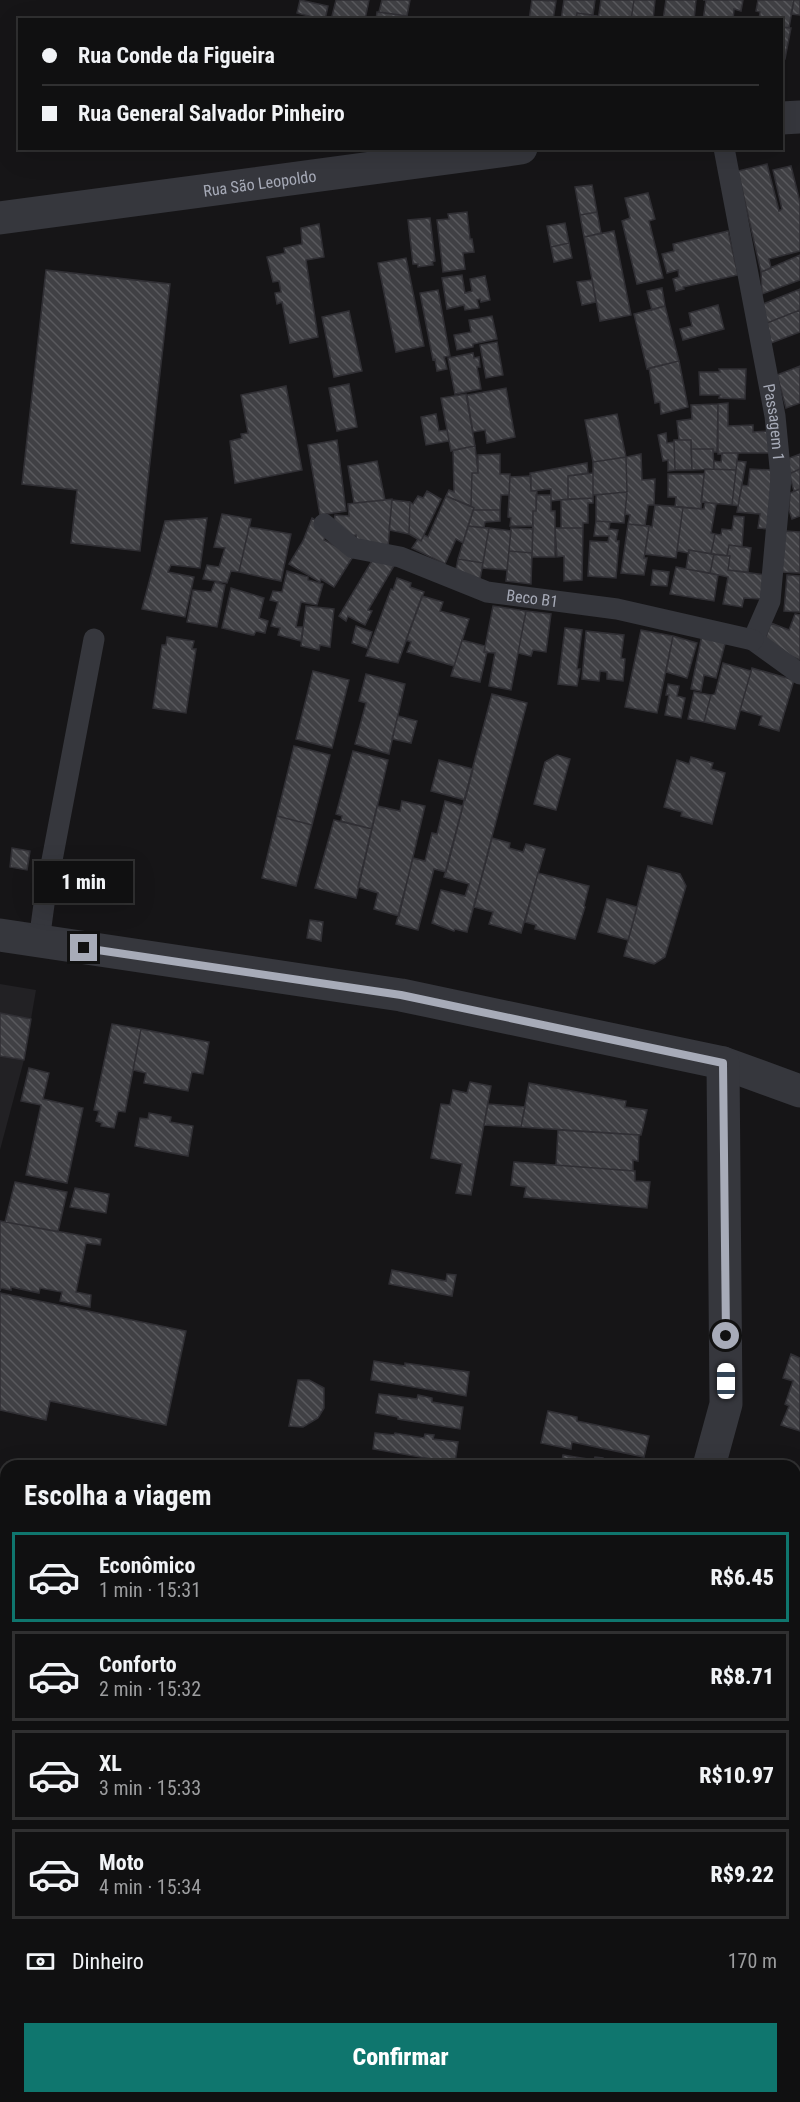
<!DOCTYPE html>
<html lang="pt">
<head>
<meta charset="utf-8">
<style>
  body { margin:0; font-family:"Roboto Condensed",sans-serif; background:#19191a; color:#f1f3f6; height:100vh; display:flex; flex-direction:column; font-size:22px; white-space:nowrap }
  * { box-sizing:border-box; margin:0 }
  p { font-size:20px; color:#9c9d9f }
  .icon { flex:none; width:33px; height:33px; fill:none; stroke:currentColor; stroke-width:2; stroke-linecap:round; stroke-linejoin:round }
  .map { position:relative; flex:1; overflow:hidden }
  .sheet { position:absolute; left:0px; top:1460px; width:801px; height:644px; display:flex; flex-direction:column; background:#101011; border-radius:18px 18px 0 0; box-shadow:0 6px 24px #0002,0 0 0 2px #303031 }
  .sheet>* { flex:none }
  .banner { position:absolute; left:18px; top:18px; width:765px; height:132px; border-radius:0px; box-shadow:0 6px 24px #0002,0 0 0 2px #303031; display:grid; align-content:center; height:132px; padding:0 24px; background:#101011 }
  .end { position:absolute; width:27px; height:27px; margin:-14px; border:8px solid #a7abb8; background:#111; box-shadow:0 0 0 3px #111 }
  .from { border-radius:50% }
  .bubble { position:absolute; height:42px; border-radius:0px; background:#101011; box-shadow:0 6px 24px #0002,0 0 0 2px #303031; font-size:20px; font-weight:800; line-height:42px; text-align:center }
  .car { position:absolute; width:18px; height:36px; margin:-18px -9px; border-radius:8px; box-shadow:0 0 4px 2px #0007; background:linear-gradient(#fff 24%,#345 0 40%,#fff 0 76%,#345 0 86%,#fff 0) }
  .banner b { display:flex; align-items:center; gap:21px; height:57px; font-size:22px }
  .banner b+b { border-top:2px solid #303031 }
  .banner i { width:15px; height:15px; background:#f1f3f6 }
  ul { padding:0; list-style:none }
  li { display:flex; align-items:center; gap:18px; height:90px; margin:0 12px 9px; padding:0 12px; border:3px solid #303031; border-radius:0px }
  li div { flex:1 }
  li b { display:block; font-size:22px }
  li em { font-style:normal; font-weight:800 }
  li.active { border-color:#0f766e }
  li>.icon { width:54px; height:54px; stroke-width:1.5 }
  h2 { padding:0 24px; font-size:27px; line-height:72px }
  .pay { display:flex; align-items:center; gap:15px; height:66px; padding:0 24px; font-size:22px }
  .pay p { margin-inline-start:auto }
  .cta { display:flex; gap:12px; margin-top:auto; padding:12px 24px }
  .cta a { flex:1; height:69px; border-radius:0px; background:#0f766e; color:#fff; font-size:24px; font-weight:800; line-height:69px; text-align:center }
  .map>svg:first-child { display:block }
  .built { fill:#222124 }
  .building { fill:url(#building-back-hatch); stroke:#302f34; stroke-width:1.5 }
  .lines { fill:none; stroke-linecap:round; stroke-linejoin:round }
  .service { stroke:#36373d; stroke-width:21 }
  .minor { stroke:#36373d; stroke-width:33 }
  .route { stroke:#a7abb8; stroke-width:8 }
  .labels { text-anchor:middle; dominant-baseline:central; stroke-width:4.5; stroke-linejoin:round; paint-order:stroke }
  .street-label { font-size:16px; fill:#a7abb8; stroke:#111012 }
</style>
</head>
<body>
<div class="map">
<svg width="800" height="2102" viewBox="0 0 800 2102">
  <defs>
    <pattern id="building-back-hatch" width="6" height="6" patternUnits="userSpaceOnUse" patternTransform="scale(1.5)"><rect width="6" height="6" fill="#404044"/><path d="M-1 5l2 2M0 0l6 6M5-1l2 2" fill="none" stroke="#59595d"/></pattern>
  </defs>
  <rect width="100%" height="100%" fill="#161517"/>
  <path class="built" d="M0,984L36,990L24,1060L0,1150Z"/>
  <path class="building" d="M300,0L328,6L325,20H308L309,16L297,13Z
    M336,0H369L365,20H331Z
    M382,0H410L407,16L379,12Z
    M532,0L556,1L553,20H529Z
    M564,0H595L593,15L577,13L576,20H561Z
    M601,0H634L631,20H598Z
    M634,0H655L653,20H631Z
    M666,0H696L694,20H663Z
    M703,0H743L741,11L734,9L733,20H703L706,0Z
    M758,0H794L789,28L782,27V20H759L760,12L756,11Z
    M794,0H800V15L791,14Z
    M377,12L407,16V20H376Z
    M577,13L597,16V20H576Z
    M782,27L791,28L785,59H782Z
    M767,164L779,211L782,209L773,170L791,166L800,202V251L769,259L771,268L761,272L738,171Z
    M592,185L597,212L580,215L575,187Z
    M648,193L655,219L649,221L663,278L637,284L622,221L630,218L625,198Z
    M467,212L470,239H472L474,252L463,253L465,269L443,272L437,220L449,219L448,214Z
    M597,212L601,233L584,237L580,215Z
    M430,218L435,261L432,262L433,265L418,267V264H413L408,220Z
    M565,223L569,243L551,247L547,226Z
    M319,224L324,257L306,260L318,337L290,343L282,302L277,304L275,293L281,292L279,281L273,282L267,257L285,253L284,248L302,244L301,228Z
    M614,231L631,315L600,321L584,237Z
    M728,231L738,275L683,287L684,289L676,291L673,279L679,277L678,270L667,273L662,254L674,251L673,244Z
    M569,243L572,258L554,262L551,247Z
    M800,255V280L762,294L761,272Z
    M406,258L424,346L396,352L378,263Z
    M46,270L170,284L140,551L71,543L77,490L22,484Z
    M462,275L465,293L472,291L470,279L485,276L490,300L481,302L480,299L477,300L479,308L465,310L464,305L447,309L442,278Z
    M592,280L596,302L582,305L577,282Z
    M662,288L665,306L652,310L647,291Z
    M800,289V310L767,323L763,304Z
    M438,290L450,356L444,357L447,369L437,371L435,359L433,360L420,293Z
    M718,305L724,329L683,340L680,329L692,326L689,313Z
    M665,306L679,361L647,369L634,314Z
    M800,310V332L771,343L767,323Z
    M349,311L362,371L334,377L322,317Z
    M492,316L497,339L473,344V347L457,350L454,335L471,332L469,320Z
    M497,342L503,375L486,378L480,345Z
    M473,353L474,358L479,357L480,367H477L481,389L455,394L448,358Z
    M679,361L688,407L661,414L660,402L655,403L649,368Z
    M800,366V403L786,408L777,375Z
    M719,369H746L745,399L719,398L720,395H700L699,372H720Z
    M349,384L357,427L337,431L329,388Z
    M286,386L302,470L235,483L230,441L242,438L241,434L248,433L241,395Z
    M506,388L515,437L487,443L485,430L473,432L467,395Z
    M466,394L475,446L451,451L441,398Z
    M728,403V426L753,425V432L768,431L769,453H722V454H718V404Z
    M718,404L717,452H713V449H691V440H679L677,421L692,419L691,405Z
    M436,414L439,431L447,430L449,441L426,445L421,417Z
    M617,414L626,457L593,462L585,420Z
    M666,433L667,443L674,442L675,470L668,471V460L663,461L658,435Z
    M337,440L346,511L320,515L308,445Z
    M674,440H691L692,470H675Z
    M475,446L478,473H472L471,506L446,496L449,490L454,492L453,450Z
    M691,449H713L714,469L692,470Z
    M722,453H738L736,470L714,469V461L721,462Z
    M500,454V474H510L509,495H501L500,510H473L474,508L471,506L472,473H478V455Z
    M641,454L642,480L655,479L654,505H648L645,526L628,524L630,515L625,514L627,492L626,457Z
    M800,454V469L789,474L787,459Z
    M626,457L627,492L593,495V462Z
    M377,461L385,500L354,503L348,466Z
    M737,461L746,462L738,506L732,505Z
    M587,463L588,473L568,476V499L551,501V489L531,491L530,473Z
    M705,469L736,470L732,505L701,502Z
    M750,469L772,470L768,529L758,528L760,514L737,512L742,485L748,486Z
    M800,469V489L794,491L789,474Z
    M593,473V498L568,499V476Z
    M668,474H704L701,509L675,507L676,497H668Z
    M531,476V491H537L536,511H533V526H510L511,518L508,517L510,477Z
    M800,489V516L792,519L789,510L790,493Z
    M427,491L441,499L421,541L409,534L410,502L413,504L418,496L423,498Z
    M627,492L624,523L596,521V495Z
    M536,495H551V511H555V557H532L533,511H536Z
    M446,496L474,508L463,543L456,539L445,564L412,548L418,539L421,541L424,535L428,537Z
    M593,498V503H588V523H583V528H561V500Z
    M392,499L388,547L357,545L356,535L348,536L333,528L335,515L349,516L348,504Z
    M392,500L410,502L409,534L389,530Z
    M705,502L716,504L711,533L715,534L711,554L689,550V553L677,551L683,507L704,509Z
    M655,505L683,507L676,558L645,554L649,526L652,527Z
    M473,510H500V521L485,522L484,528L468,526Z
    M222,514L251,519L239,572L231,571L227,583L203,579L207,565L219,567L225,548L214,547Z
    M734,516L744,517L742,547L729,545L727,556L711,554L715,534L721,535L722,529L732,530Z
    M207,518L200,568L171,565L168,572L194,577L185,617L142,609L165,521Z
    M312,518L328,528L324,540L354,555L334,587L321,579L320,582L289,564L303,541Z
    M596,521L610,522L609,529L618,530L616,541H619L616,578L588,576L590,541L608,542L609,536H594Z
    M628,524L649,526L644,558H647L644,575L621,573Z
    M468,526L489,528L483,563L458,559Z
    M249,527L291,534L281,581L239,572Z
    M489,528L511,531L507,570L482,568Z
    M511,528L533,529L532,553L509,551Z
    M555,528H583L582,580L564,581V556L557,557Z
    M785,531L800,532V573L781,572Z
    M729,545L751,548L748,572L728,570L730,556H727Z
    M689,550L714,554L710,573L686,569Z
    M509,551L532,553L531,584L506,581Z
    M376,554L395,564L368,610L372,611L365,625L348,616L346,621L339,616Z
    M714,554L730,556L728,570L765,575L761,599L744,598L742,607L723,604L728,577L710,573Z
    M458,559L483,563L480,579L455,574Z
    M676,567L718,575L714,601L670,594Z
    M653,570L669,572L667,586L651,585Z
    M287,571L308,577V580L323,584L317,605L301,602L296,627H303L301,641L278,635L280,628L271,626L278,602L270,600L273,591L282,592Z
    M787,575L800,576V612L784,611Z
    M397,578L411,583L410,587L424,592L398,663L366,656L391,589L393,590Z
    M215,582L225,585L217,627L187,622L193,590L211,592Z
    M231,588L264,598L259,618L268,621L265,633L256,631L254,635H252L222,628Z
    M422,596L443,602L440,611L469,619L454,666L407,652L411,642L406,640Z
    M306,606L334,609L330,647L320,645L319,650L301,646Z
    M493,606L526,611L511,690L489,686L495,653L484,652Z
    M526,611L551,614L546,652L533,650L531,656L518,653Z
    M795,614L800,615V660L763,644L771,623L789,630Z
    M356,626L372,632L367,648L352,643Z
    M565,628L582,630L577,669H580L577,686L558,684Z
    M641,630L673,636L657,713L625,707Z
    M586,631L624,635L621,658L625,659L623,681L607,679V672L600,671L599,681L582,679Z
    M702,635L726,640L716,678L704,675L701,691L691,689Z
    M673,636L697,643L687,678L666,672Z
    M167,637L194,641L192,649H196L186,713L153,708L162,645H166Z
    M462,640L485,646L484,652H487L480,682L451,676Z
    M723,663L751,671L735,729L704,722L711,695L715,694Z
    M752,668L794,680L779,731L759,725L762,716L740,710Z
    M313,671L349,680L332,748L296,739Z
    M366,674L405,684L389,754L355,744L366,703L359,701Z
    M668,684L679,686L677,696L685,698L681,718L665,715L669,695H666Z
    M694,692L711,695L704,722L688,719Z
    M492,694L527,703L467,932L455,929L454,931L432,923L441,890L465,896L469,884L444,877Z
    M398,716L417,721L411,743L392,739Z
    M294,746L330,755L312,825L277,816Z
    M353,751L388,760L372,829L341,821L342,816L336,814Z
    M557,755L570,759L556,810L534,804L545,762Z
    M691,757L713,763L711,769L725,773L712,824L681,816L682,812L664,807L677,760L689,764Z
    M439,760L473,769L465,800L431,791Z
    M402,801L425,806L399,916L374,909L378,893L358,887L377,806L400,811Z
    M445,801L463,806L446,872L434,869L418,930L396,924L413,858L425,861L432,833L437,834Z
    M277,816L312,825L296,886L262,878Z
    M334,820L372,829L356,898L315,888Z
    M492,838L510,843L509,848L523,852L526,844L545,849L521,933L489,924L493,912L474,907Z
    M12,848L30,851L27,870L10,867Z
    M648,866L680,874L686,886L665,957L654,964L624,956Z
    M538,873L589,886L584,906L585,907L575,939L535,929L536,925L525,922Z
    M607,899L637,907L628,940L598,932Z
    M310,920L323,922L321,941L307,938Z
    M0,1013L31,1019L24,1060L0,1056Z
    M112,1024L141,1029L125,1112L118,1111L114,1128L101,1126L102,1123L96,1121L99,1111L94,1110Z
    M141,1029L209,1042L203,1074L192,1072L188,1091L144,1083L146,1073L133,1070Z
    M29,1068L49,1073L43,1099L83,1108L67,1183L26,1175L41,1105L21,1101Z
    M470,1082L491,1086L471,1195L456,1193L462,1164L431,1158L441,1104L450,1105L453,1090L467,1093Z
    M529,1083L626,1101L625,1107L647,1110L641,1135L521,1127Z
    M488,1104L525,1107L521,1127L484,1125Z
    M149,1113L171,1117L170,1122L193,1126L188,1156L135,1146L140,1118L148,1119Z
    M558,1130L639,1135L638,1161L633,1160V1171L556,1165Z
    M514,1162L635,1171V1181L650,1182L647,1208L524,1197L526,1187L511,1185Z
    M15,1182L67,1192L58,1232L5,1222Z
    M75,1188L109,1194L106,1213L70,1207Z
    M0,1221L101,1239L100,1245L86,1243L76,1292L91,1295L90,1307L60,1301L62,1292L40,1288L39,1293L11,1287V1290L1,1288L0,1291Z
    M392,1270L446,1281L447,1274L456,1275L452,1296L389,1284Z
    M0,1293L186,1331L166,1425L50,1401L46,1420L0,1410Z
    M791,1354L800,1358V1431L781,1425L789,1406L785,1404L793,1381L783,1378Z
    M374,1361L405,1366V1363L469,1372L466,1396L371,1380Z
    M298,1380H309L324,1388V1408L318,1418L303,1427L289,1426Z
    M379,1394L417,1399L418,1395L432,1398V1402L463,1407L460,1429L398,1419V1417L376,1413Z
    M548,1411L577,1417V1421L649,1436L644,1457L572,1442L571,1449L541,1443Z
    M375,1433L394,1435L395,1433L424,1438L425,1434L434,1435L433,1439L458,1442L455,1463L373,1449Z
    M563,1455L594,1460L595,1457L603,1458V1462L622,1466H561Z
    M795,1468L800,1470V1505L795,1504Z
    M795,1515L800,1516V1538L795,1536Z
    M795,1541L800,1543V1581L795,1580Z
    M795,1580L800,1581V1620L795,1618Z
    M795,1618L800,1620V1656L795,1654Z
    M795,1694L800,1696V1753L795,1751Z
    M795,1763L800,1764V1817L795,1815Z
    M0,1801L6,1802V1819L0,1842Z
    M6,1902V1950L0,1948V1925Z
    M795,1936L800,1939L797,1945L800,1947V1983L795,1992Z
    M0,1956L6,1957V1996L0,1995Z
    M800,2051V2102H775L778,2097H795V2059Z
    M0,2058L6,2059V2097H22L20,2102H0Z
    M120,2097H169L166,2102H124L119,2100Z
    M188,2097L199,2100L200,2097H216L227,2102H186Z
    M250,2097H298L309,2102H262Z
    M318,2097H384L396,2102H320L316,2100Z
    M603,2097H648L645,2102H613Z"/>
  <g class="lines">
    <g class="service">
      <path id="s1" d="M724,148L775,416L781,478L770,601L753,640L800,674"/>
      <path id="s2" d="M324,524L353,548L400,557L487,592L617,609L753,640"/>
      <path d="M39,941L45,897L94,639"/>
      <path d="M795,2023L800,2013"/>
      <path d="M0,2050L6,2051"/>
      <path d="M756,2102L758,2097"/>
    </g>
    <g class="minor">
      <path d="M782,118L800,117"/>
      <path id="s3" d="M0,218L521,148"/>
      <path d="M0,935L401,995L723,1063L800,1091"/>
      <path d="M709,1466L726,1404L723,1063"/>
      <path d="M0,1721L6,1722"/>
      <path d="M795,1867L800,1869"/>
      <path d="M477,2102L479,2097"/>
    </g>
  </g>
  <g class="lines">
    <path class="route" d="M84,948L401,995L723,1063L726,1336"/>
  </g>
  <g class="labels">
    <g class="street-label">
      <text stroke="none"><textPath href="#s3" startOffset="262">Rua São Leopoldo</textPath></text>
      <text stroke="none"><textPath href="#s1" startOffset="279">Passagem 1</textPath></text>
      <text stroke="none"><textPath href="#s2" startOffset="225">Beco B1</textPath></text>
    </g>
  </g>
</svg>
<i class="end from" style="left:726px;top:1336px"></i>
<i class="end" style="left:84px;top:948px"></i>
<div class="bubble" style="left:34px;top:861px;width:99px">1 min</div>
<i class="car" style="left:726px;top:1381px;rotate:0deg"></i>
<div class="banner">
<b><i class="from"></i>Rua Conde da Figueira</b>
<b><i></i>Rua General Salvador Pinheiro</b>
</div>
<section class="sheet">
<h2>Escolha a viagem</h2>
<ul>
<li class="active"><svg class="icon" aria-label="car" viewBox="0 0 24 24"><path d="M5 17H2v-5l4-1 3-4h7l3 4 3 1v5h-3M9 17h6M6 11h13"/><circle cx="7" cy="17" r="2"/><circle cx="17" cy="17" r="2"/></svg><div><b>Econômico</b><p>1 min · 15:31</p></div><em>R$6.45</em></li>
<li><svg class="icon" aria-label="car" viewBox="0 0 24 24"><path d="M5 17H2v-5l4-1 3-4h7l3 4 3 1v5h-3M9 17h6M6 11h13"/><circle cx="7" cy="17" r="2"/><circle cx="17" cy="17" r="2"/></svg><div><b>Conforto</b><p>2 min · 15:32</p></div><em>R$8.71</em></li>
<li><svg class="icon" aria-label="car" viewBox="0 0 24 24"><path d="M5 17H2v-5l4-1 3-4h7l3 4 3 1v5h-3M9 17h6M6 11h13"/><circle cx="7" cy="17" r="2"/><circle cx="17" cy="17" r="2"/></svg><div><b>XL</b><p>3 min · 15:33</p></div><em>R$10.97</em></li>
<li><svg class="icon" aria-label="car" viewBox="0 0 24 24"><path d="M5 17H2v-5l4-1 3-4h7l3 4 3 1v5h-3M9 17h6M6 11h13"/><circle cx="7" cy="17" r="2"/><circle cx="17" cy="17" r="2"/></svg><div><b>Moto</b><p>4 min · 15:34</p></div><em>R$9.22</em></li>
</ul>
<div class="pay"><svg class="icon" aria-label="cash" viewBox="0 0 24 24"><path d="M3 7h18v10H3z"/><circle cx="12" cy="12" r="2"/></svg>Dinheiro<p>170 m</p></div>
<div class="cta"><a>Confirmar</a></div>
</section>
</div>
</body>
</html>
